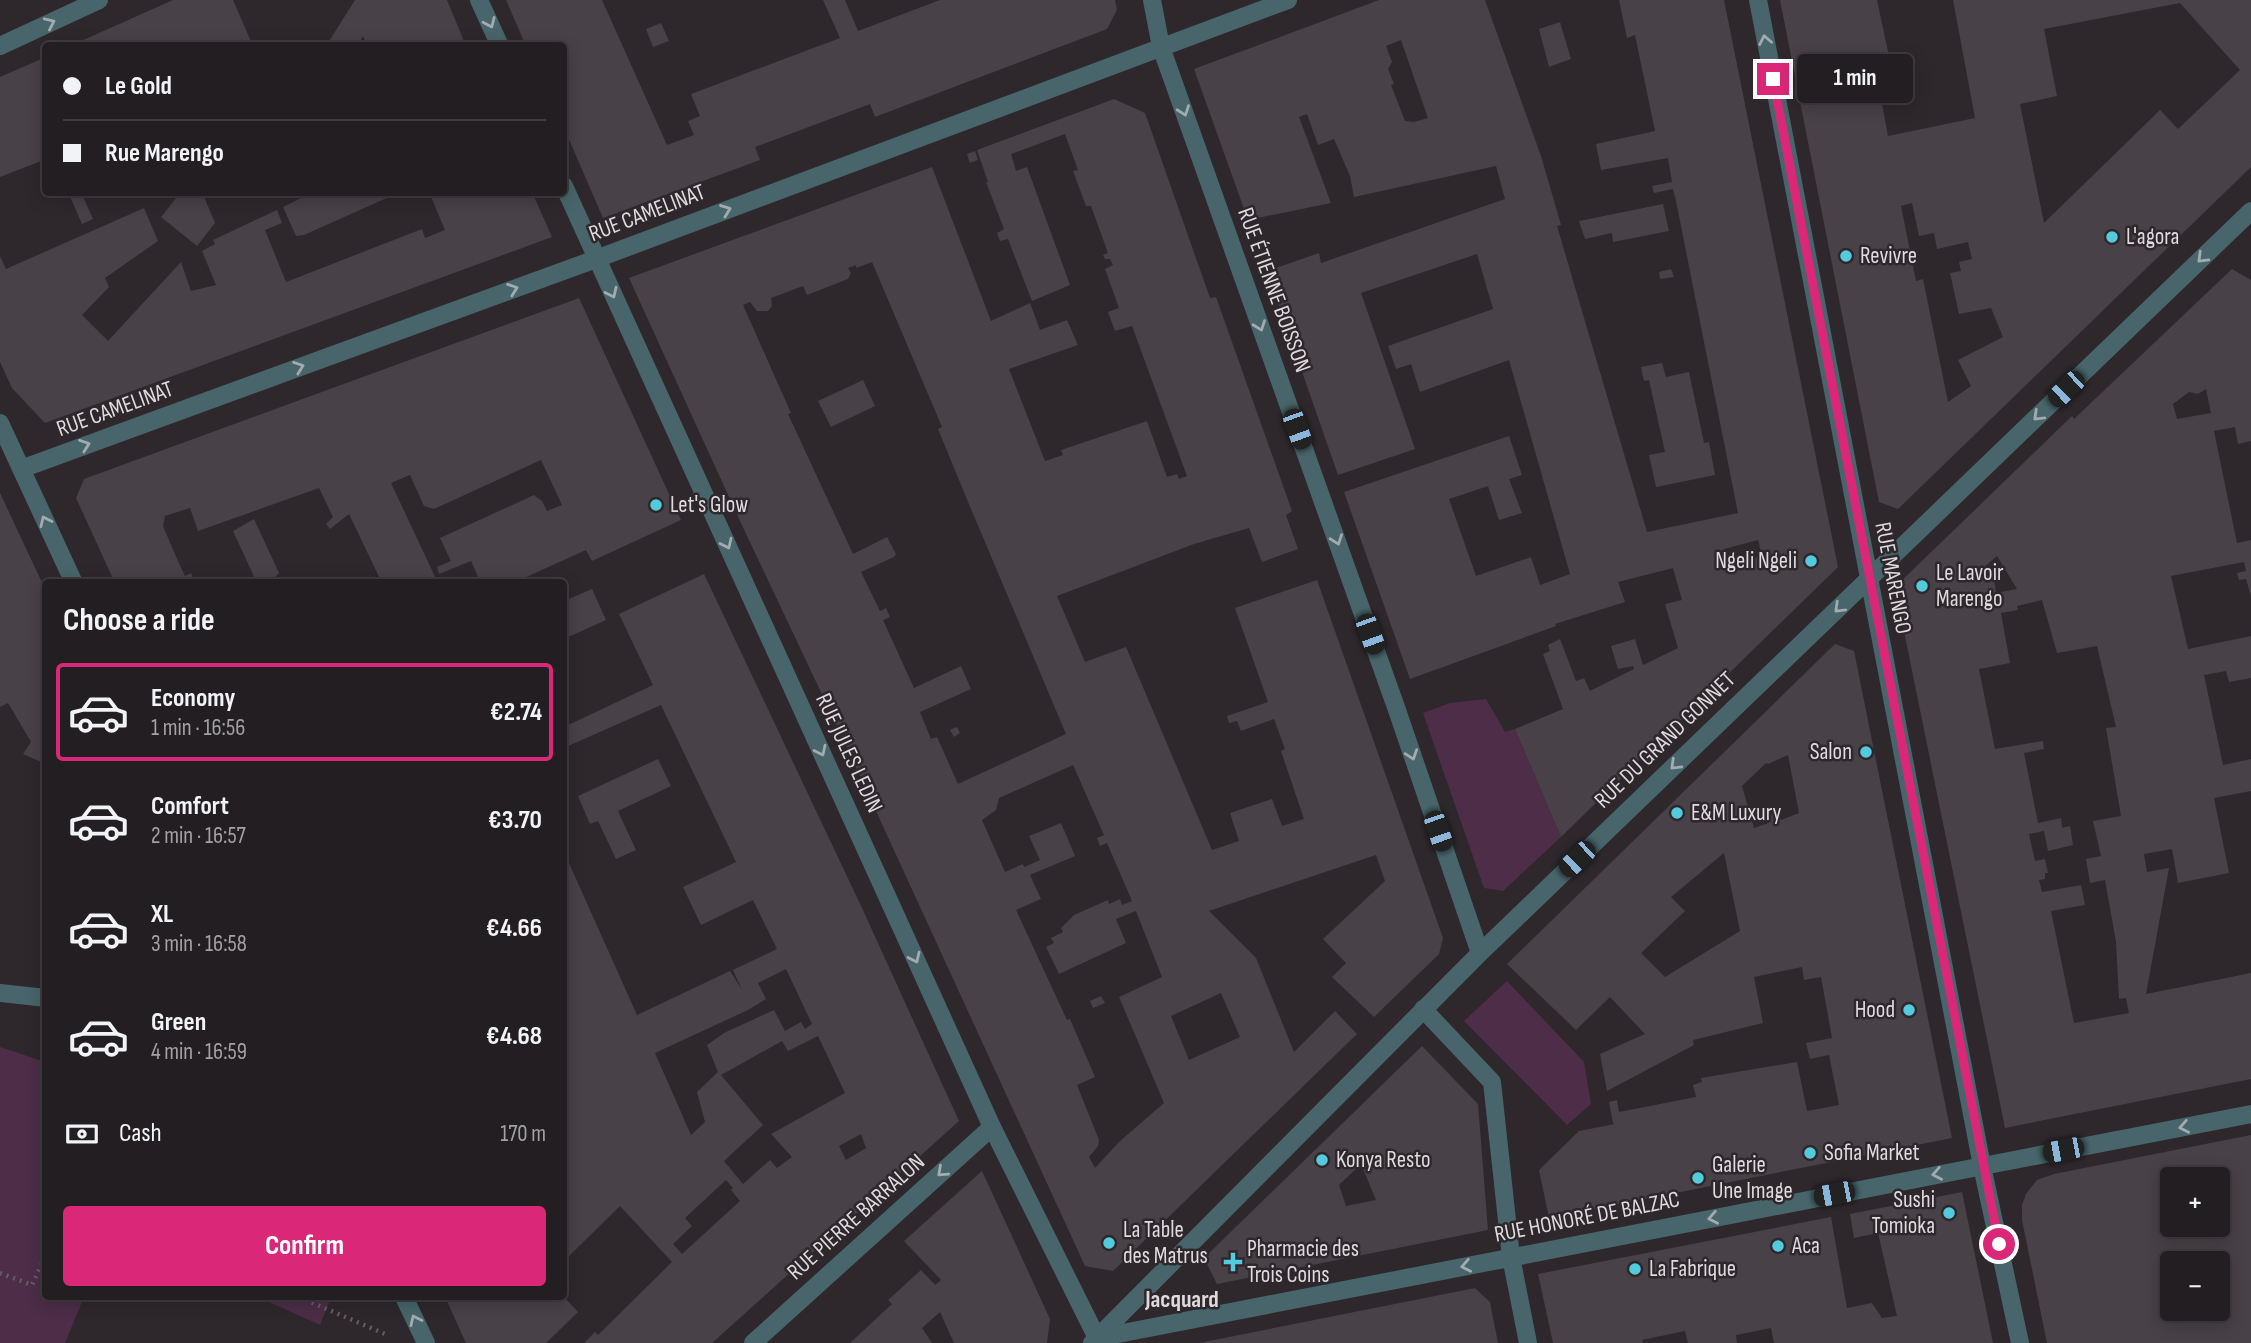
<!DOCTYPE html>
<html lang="en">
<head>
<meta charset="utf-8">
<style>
  body { margin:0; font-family:"Sofia Sans Condensed",sans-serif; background:#2e2b2f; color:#f1f3f6; height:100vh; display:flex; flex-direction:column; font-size:26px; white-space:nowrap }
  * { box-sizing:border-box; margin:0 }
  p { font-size:23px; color:#a2a2a5 }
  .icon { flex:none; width:38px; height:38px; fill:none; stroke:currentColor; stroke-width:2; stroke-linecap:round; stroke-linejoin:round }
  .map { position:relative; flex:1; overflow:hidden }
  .sheet { position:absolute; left:42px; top:579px; width:525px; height:721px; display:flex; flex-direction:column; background:#221e22; border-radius:7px; box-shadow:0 4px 18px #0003,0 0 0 2px #3f3c40 }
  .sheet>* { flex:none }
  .hud { position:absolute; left:42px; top:42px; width:525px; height:154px; border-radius:7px; box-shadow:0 4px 18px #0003,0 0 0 2px #3f3c40; display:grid; align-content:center; height:154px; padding:0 21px; background:#221e22 }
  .tools { position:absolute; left:2160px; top:1167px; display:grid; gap:14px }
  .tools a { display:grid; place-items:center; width:70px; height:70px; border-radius:7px; background:#221e22; box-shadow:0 4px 18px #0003,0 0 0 2px #3f3c40; font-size:35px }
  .end { position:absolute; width:32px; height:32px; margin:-16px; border:9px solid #db2777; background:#fff; box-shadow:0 0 0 4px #fff }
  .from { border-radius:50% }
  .bubble { position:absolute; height:49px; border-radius:7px; background:#221e22; box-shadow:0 4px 18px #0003,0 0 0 2px #3f3c40; font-size:23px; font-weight:700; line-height:49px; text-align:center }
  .car { position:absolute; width:21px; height:42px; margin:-21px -10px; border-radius:9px; box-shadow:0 0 5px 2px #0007; background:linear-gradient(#222 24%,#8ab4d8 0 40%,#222 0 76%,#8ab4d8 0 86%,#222 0) }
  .hud b { display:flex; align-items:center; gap:24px; height:66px; font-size:26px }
  .hud b+b { border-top:2px solid #3f3c40 }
  .hud i { width:18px; height:18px; background:#f1f3f6 }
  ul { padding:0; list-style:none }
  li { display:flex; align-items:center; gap:21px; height:98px; margin:0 14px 10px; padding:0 7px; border:4px solid transparent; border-radius:7px }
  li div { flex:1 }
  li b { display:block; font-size:26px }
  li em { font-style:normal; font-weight:700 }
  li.selected { border-color:#db2777 }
  li>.icon { width:63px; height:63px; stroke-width:1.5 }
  h2 { padding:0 21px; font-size:32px; line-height:84px }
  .pay { display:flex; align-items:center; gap:18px; height:77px; padding:0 21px; font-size:26px }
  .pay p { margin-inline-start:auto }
  .cta { display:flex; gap:14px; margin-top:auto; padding:14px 21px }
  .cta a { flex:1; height:80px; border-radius:7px; background:#db2777; color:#fff; font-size:28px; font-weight:700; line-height:80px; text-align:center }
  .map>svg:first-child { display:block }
  .green { fill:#4d2d48 }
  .building { fill:#484147; fill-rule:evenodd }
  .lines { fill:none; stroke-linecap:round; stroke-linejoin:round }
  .path { stroke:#645e63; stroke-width:4.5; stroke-dasharray:2 5; stroke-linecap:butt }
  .service { stroke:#47656a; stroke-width:18 }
  .pedestrian { stroke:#47656a; stroke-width:18 }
  .minor { stroke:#47656a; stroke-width:18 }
  .oneway { stroke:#a2abb0 }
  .route { stroke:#db2777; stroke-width:9 }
  .poi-dot { fill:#54cadd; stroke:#2e282d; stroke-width:2.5 }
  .labels { text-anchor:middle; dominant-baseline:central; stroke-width:5; stroke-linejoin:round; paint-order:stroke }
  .street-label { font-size:23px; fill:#dfdade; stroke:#2e282d }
  .poi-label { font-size:23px; fill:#dfdade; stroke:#2e282d; text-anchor:start }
  .neighbourhood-label { font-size:24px; font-weight:bold; fill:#dfdade; stroke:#2e282d }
</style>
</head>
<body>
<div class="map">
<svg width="2251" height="1343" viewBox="0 0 2251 1343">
  <rect width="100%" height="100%" fill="#2e282d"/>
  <path class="green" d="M1486,699L1505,732L1515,729L1561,837L1503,891L1484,888L1423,713L1450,703Z
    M1507,981L1584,1062L1591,1104L1567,1125L1464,1021Z
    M0,1047L45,1062L46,1297H84L65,1343H0Z
    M258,1297H331L320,1325Z"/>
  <path class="building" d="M173,0H233L253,46H70Z
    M355,0H447L466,46H367L363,36L358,46H326Z
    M506,0H602L667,145L694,135L688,121L700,116L691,94L840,38L823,0H845L858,31L940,0H1115L1117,10L1107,29L875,117L870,104L755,147L760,160L603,218L564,128V46H526Z
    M1379,0H1485L1541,156L1561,225L1557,226L1647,532L1738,513L1676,201L1673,189L1654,193L1652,186L1672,182L1668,158L1601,170L1596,144L1655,131L1635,35L1627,38L1619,0H1724L1838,567L1561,837L1515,729L1563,709L1543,654L1550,651L1548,645L1560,639L1576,681L1584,678L1590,691L1634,669L1633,666L1618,669L1611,646L1635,639L1643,665L1678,648L1665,604L1682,600L1673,568L1618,582L1625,602L1555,624L1556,626L1410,679L1344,492L1509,436L1522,475L1509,479L1522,513L1499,520L1488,486L1449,499L1476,576L1531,557L1540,585L1570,574L1509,360L1420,392L1411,364L1396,369L1388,346L1493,309L1477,254L1361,293L1415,449L1338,475L1268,274L1273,269L1319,253L1321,263L1505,199L1496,166L1354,197L1350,176L1334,139L1318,145L1307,114L1299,117L1331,203L1248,220L1194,69ZM1401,40L1428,118L1414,122L1405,121L1391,85L1394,84L1388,69L1392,62L1386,46ZM1758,540L1762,556L1729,566L1724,549Z
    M1780,0H1877L1890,61L1891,69L1876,72L1888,136L1975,118L1953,0H2251V167L1898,509L1879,502ZM2180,3L2240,70L2178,129L2160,110L2044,223L2020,104L2057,96L2044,29ZM1912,203L1919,236L1934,233L1937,249L1968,242L1972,259L1959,262L1961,271L1950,273L1959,314L1991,308L2003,337L1958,360L1971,386L1948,402L1923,279L1916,281L1901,206Z
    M1560,22L1571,59L1549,67L1539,29Z
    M661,23L669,41L653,47L646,29Z
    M46,57V159L0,177V77Z
    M1114,99L1145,113L1210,298L1216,297L1292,511L1286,515L1298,549L1262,562L1249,528L1194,544L1057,596L1085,662L1126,647L1212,850L1239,841L1230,813L1272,799L1282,826L1304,819L1281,751L1285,749L1274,719L1241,731L1237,721L1229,723L1227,716L1268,702L1235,608L1317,580L1443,938L1439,954L1374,1017L1332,977L1346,963L1323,939L1385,881L1376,855L1209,911L1256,958L1294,1052L1335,1011L1357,1034L1113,1271L1085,1266L836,724L740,521L629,278L932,167L991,321L1030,303L1040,330L1067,320L1078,345L1009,369L1045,461L1063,455L1061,450L1147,421L1167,477L1177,474L1179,479L1187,476L1132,326L1115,331L1108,312L1119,308L1105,269L1113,265L1110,259H1105L1103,255L1108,253L1091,206H1086L1073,171L1078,170L1065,134L1011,154L1016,171L1027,167L1070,285L1032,301L1008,239L1000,241L997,233L1004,229L986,182H988L977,150ZM872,262L942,427L938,429L966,497L1066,734L958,784L937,737L931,739L920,712L971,689L961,666L914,688L883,620L890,617L886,608L880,611L861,572L894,557L896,554L887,537L853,554L788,414L791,413L743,305L750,302L757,311H768L772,306L771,298L803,286L807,295L848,279L851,273L848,268L856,265V268ZM1073,765L1104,835L1097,838L1100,846L1107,843L1132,901L1122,905L1120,899L1109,904L1108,900L1074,915L1061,928L1063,932L1051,938L1054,943L1046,947L1059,974L1126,943L1116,919L1136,911L1162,977L1119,997L1164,1103L1119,1142L1095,1168L1089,1157L1098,1146L1099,1140L1077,1085L1095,1077L1070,1019L1067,1020L1016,910L1041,899L1030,875L1075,856L1061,823L1029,836L1040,860L1024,867L1023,864L1005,872L982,820L996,810L999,798ZM1221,993L1240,1037L1189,1060L1171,1016Z
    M975,151L978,160L970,163L967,154Z
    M68,192H81L93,219L82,224Z
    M181,192H202L215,223L197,246L161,217Z
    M313,192H391L389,197L304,235L296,236L283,207Z
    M429,192H532L552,237L45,423L12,388L0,362V256L6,269L144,208L158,241L105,278L109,287L82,315L108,341L181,262L191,291L216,285L202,251L215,244L213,240L277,210L282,223L265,230L286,282L422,229L425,238L445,230Z
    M1663,204L1669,231L1613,242L1612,233L1585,239L1579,221Z
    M1671,269L1674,277L1660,279L1659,272Z
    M2232,269L2251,280V441L2238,444L2235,427L2214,431L2237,543L2251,540V596L2246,579L2239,580L2237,573L2246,571L2244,562L2171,576L2188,649L2251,636V678L2229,682L2226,671L2204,675L2223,765L2251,759V791L2214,798L2229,873L2178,883L2172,849L2144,854L2147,872L2169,868L2146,994L2251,973V1079L2005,1128L1895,587L2072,416L2074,419ZM2206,389L2211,413L2177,419L2173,404L2189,392L2198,394ZM1997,556L2017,589L1996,593L1994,578L1984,567ZM2042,600L2057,653L2097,646L2116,727L2106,728L2121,816L2093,821L2101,856L2086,859L2090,883L2105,880L2116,942L2119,999L2126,998L2129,1013L2074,1023L2051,911L2085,905L2081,885L2042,892L2039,880L2045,879V873H2048L2045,859L2035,861L2029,834L2044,831L2048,851L2073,845L2070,826L2062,828L2061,818L2038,823L2024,753L2044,749L2043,741L1995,749L1979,669L2010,663L2001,613L2018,610L2017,606Z
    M579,298L681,520L592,561L586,550L513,583H481L471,561L439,574L437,567L451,561L440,538L534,495L542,501L547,511L562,505L541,460L434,509L424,506L410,475L391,483L438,583H382L349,514L330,529L326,524L333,517L319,488L198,531L190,508L165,516L163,526L177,559L185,576L191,573L195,583H115L76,498L84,479Z
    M1662,363L1666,377L1689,372L1704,443L1709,442L1715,475L1656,487L1649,455L1665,452L1649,380L1644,381L1641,367Z
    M863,380L875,406L831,427L818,401Z
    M0,493L46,591V764L23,754L31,742L8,703L0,707Z
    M254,519L279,573L270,583H257L233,531Z
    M704,574L862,908L959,1121L712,1343H584L595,1332L598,1335L672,1262L620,1206L564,1261V852L637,1015L730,971L742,990L733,970L777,949L753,900L701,925L683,887L736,862L661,705L568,746L564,736V727L653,685L619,614ZM786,969L812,1024L805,1029L801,1022L785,1031L774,1010L724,1033L707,1045L718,1072L697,1092L705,1122L691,1135L655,1053L748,1010L766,999L758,983ZM818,1036L845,1093L771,1134L792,1157L777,1168L770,1160L743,1184L724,1161L763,1125L721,1075L782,1041L788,1051ZM861,1134L866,1148L846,1160L839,1146ZM726,1180L733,1188L731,1190L740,1201L682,1254L673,1244L692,1226L685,1218Z
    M592,589L606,620L564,639V601Z
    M1835,644L1854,651L1952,1138L1549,1218L1539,1170L1579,1131L1615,1124L1613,1123L1609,1102L1617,1100L1619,1112L1696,1097L1693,1085L1702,1082L1701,1078L1797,1062L1807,1111L1839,1105L1829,1055L1810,1059L1806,1043L1832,1038L1821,977L1804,980L1802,967L1754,977L1763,1023L1693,1040L1694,1045L1607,1091L1600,1054L1645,1034L1610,997L1576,1030L1507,964ZM1788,755L1799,813L1781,820L1778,810L1765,815L1769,823L1754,828L1742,786L1766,763L1768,764ZM1724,853L1740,931L1665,977L1641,953L1685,911L1671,897Z
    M957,727L960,733L954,737L950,730Z
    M658,759L671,786L618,811L636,850L616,859L598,821L590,824L578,796Z
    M1101,996L1105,1003L1093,1008L1090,1001Z
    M1422,1046L1478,1104L1488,1230L1217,1284L1204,1258ZM1361,1164L1376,1200L1346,1206L1339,1185Z
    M2251,1135V1343H2047L2022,1220V1205L2026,1194L2037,1180L2054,1174ZM2172,1180H2217V1225H2172ZM2172,1264H2217V1309H2172Z
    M982,1171L1050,1319L1047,1343H954L940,1312L922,1328L932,1343H850L892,1304L888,1300L921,1270L935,1285L941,1280L904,1241Z
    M1962,1192L1993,1343H1774L1771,1328L1736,1335L1737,1343H1688L1685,1331L1642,1340L1643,1343H1553L1538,1274L1831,1217L1847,1308L1872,1303L1882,1318L1897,1316L1878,1233L1854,1238L1850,1214Z
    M1475,1288L1490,1302L1498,1343H1199Z
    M445,1297H564L578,1312L546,1343H466Z"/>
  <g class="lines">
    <path class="path" d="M0,1273L32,1285L46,1255
      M299,1297L385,1334"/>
    <path class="service" d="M0,993L46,998"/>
    <path class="pedestrian" d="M1423,1009L1492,1082L1511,1257
      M992,1127L1097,1338"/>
    <path class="minor" d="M479,0L500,46
      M1152,0L1161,47L1397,710L1480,953
      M1758,0L1982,1166L2020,1343
      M0,46L99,0
      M564,186L992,1127L753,1343
      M0,423L74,583
      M21,469L596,259L1288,0
      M1511,1257L1528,1343
      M404,1297L426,1343
      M1097,1338L2251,1114
      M1092,1343L1480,953L2251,211"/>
  </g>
  <defs><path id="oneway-chevron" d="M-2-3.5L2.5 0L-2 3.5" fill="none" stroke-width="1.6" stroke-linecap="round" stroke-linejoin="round" transform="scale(1.75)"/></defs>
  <g class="oneway">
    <use href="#oneway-chevron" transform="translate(50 23) rotate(-25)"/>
    <use href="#oneway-chevron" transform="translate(490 23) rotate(66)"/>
    <use href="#oneway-chevron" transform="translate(1765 40) rotate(-101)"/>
    <use href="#oneway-chevron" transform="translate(1184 111) rotate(70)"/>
    <use href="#oneway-chevron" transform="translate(726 210) rotate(-21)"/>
    <use href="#oneway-chevron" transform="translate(2202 258) rotate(136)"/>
    <use href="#oneway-chevron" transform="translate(513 289) rotate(-20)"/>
    <use href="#oneway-chevron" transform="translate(612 293) rotate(65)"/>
    <use href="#oneway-chevron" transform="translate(1260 326) rotate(70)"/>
    <use href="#oneway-chevron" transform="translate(299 367) rotate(-20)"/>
    <use href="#oneway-chevron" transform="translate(2038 416) rotate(136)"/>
    <use href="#oneway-chevron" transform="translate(85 445) rotate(-20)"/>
    <use href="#oneway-chevron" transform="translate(45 521) rotate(-115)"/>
    <use href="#oneway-chevron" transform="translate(1337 540) rotate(70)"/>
    <use href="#oneway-chevron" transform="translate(727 544) rotate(65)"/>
    <use href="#oneway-chevron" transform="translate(1839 608) rotate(136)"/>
    <use href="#oneway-chevron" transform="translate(821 751) rotate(65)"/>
    <use href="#oneway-chevron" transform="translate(1412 755) rotate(71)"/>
    <use href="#oneway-chevron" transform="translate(1675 765) rotate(136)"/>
    <use href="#oneway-chevron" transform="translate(915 958) rotate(65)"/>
    <use href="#oneway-chevron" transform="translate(2184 1127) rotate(169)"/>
    <use href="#oneway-chevron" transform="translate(942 1172) rotate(138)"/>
    <use href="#oneway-chevron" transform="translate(1937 1174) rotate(169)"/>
    <use href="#oneway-chevron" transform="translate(1713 1218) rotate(169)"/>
    <use href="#oneway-chevron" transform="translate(1466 1266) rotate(169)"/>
    <use href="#oneway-chevron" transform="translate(415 1320) rotate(-115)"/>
  </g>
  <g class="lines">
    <path class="route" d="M1773,79L1999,1244"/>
  </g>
  <g class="poi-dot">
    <circle cx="2112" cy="237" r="7"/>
    <circle cx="1846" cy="256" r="7"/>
    <circle cx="656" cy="505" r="7"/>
    <circle cx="1811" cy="561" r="7"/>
    <circle cx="1922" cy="586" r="7"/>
    <circle cx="1866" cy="752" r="7"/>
    <circle cx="1677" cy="813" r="7"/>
    <circle cx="1909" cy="1010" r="7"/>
    <circle cx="1810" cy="1153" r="7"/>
    <circle cx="1322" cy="1160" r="7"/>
    <circle cx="1698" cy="1178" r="7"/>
    <circle cx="1949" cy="1213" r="7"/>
    <circle cx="1109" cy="1243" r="7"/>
    <circle cx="1778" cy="1246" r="7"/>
    <path d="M1229.5 1251.5h7v7h7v7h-7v7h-7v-7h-7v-7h7z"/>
    <circle cx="1635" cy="1269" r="7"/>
  </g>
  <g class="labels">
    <g class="street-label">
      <text transform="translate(647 213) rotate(-21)">RUE CAMELINAT</text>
      <text transform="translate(1274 290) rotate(70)">RUE ÉTIENNE BOISSON</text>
      <text transform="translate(115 409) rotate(-20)">RUE CAMELINAT</text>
      <text transform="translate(1893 578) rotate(79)">RUE MARENGO</text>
      <text transform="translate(1665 740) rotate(-44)">RUE DU GRAND GONNET</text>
      <text transform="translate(849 753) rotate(65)">RUE JULES LEDIN</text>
      <text transform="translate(856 1217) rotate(-42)">RUE PIERRE BARRALON</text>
      <text transform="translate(1587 1217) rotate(-11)">RUE HONORÉ DE BALZAC</text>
    </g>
    <g class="poi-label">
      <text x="2126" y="237">L'agora</text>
      <text x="1860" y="256">Revivre</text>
      <text x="670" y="505">Let's Glow</text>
      <text x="1797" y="561" text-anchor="end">Ngeli Ngeli</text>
      <text x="1936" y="573">Le Lavoir<tspan x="1936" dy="26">Marengo</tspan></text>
      <text x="1852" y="752" text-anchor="end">Salon</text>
      <text x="1691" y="813">E&amp;M Luxury</text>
      <text x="1895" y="1010" text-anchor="end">Hood</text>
      <text x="1824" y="1153">Sofia Market</text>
      <text x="1336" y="1160">Konya Resto</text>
      <text x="1712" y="1165">Galerie<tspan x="1712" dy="26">Une Image</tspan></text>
      <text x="1935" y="1200" text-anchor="end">Sushi<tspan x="1935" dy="26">Tomioka</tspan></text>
      <text x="1123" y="1230">La Table<tspan x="1123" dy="26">des Matrus</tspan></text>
      <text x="1792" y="1246">Aca</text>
      <text x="1247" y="1249">Pharmacie des<tspan x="1247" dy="26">Trois Coins</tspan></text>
      <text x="1649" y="1269">La Fabrique</text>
    </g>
    <g class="neighbourhood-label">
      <text x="1182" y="1299">Jacquard</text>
    </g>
  </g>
</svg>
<div class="tools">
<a>+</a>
<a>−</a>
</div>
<i class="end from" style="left:1999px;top:1244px"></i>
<i class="end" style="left:1773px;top:79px"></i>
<div class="bubble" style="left:1797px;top:54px;width:116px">1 min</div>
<i class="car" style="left:2066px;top:389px;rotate:226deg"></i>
<i class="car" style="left:1297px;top:429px;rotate:160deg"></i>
<i class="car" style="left:1370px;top:634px;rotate:160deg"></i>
<i class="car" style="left:1438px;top:831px;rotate:161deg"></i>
<i class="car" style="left:1577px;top:859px;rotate:226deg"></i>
<i class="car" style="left:2063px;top:1150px;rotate:259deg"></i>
<i class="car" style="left:1834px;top:1194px;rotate:259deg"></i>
<div class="hud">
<b><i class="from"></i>Le Gold</b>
<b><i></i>Rue Marengo</b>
</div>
<section class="sheet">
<h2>Choose a ride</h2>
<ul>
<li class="selected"><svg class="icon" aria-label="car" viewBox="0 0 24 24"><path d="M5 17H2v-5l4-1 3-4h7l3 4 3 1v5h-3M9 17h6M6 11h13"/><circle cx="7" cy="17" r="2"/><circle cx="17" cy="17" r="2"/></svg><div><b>Economy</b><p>1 min · 16:56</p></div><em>€2.74</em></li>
<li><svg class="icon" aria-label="car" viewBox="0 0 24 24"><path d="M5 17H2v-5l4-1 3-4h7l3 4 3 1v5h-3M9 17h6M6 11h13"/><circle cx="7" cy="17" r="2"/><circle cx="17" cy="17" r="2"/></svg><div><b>Comfort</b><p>2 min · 16:57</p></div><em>€3.70</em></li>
<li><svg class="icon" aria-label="car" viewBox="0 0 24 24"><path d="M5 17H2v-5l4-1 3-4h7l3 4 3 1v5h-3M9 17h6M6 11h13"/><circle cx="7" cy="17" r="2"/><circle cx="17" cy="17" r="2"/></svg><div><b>XL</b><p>3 min · 16:58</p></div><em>€4.66</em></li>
<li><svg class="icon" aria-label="car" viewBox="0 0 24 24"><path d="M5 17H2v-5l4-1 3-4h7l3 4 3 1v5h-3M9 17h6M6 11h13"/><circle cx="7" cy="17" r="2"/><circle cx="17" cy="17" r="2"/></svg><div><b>Green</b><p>4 min · 16:59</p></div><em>€4.68</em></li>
</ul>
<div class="pay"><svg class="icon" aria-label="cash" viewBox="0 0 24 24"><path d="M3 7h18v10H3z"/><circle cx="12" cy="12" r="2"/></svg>Cash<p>170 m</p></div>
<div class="cta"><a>Confirm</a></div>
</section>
</div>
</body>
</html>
